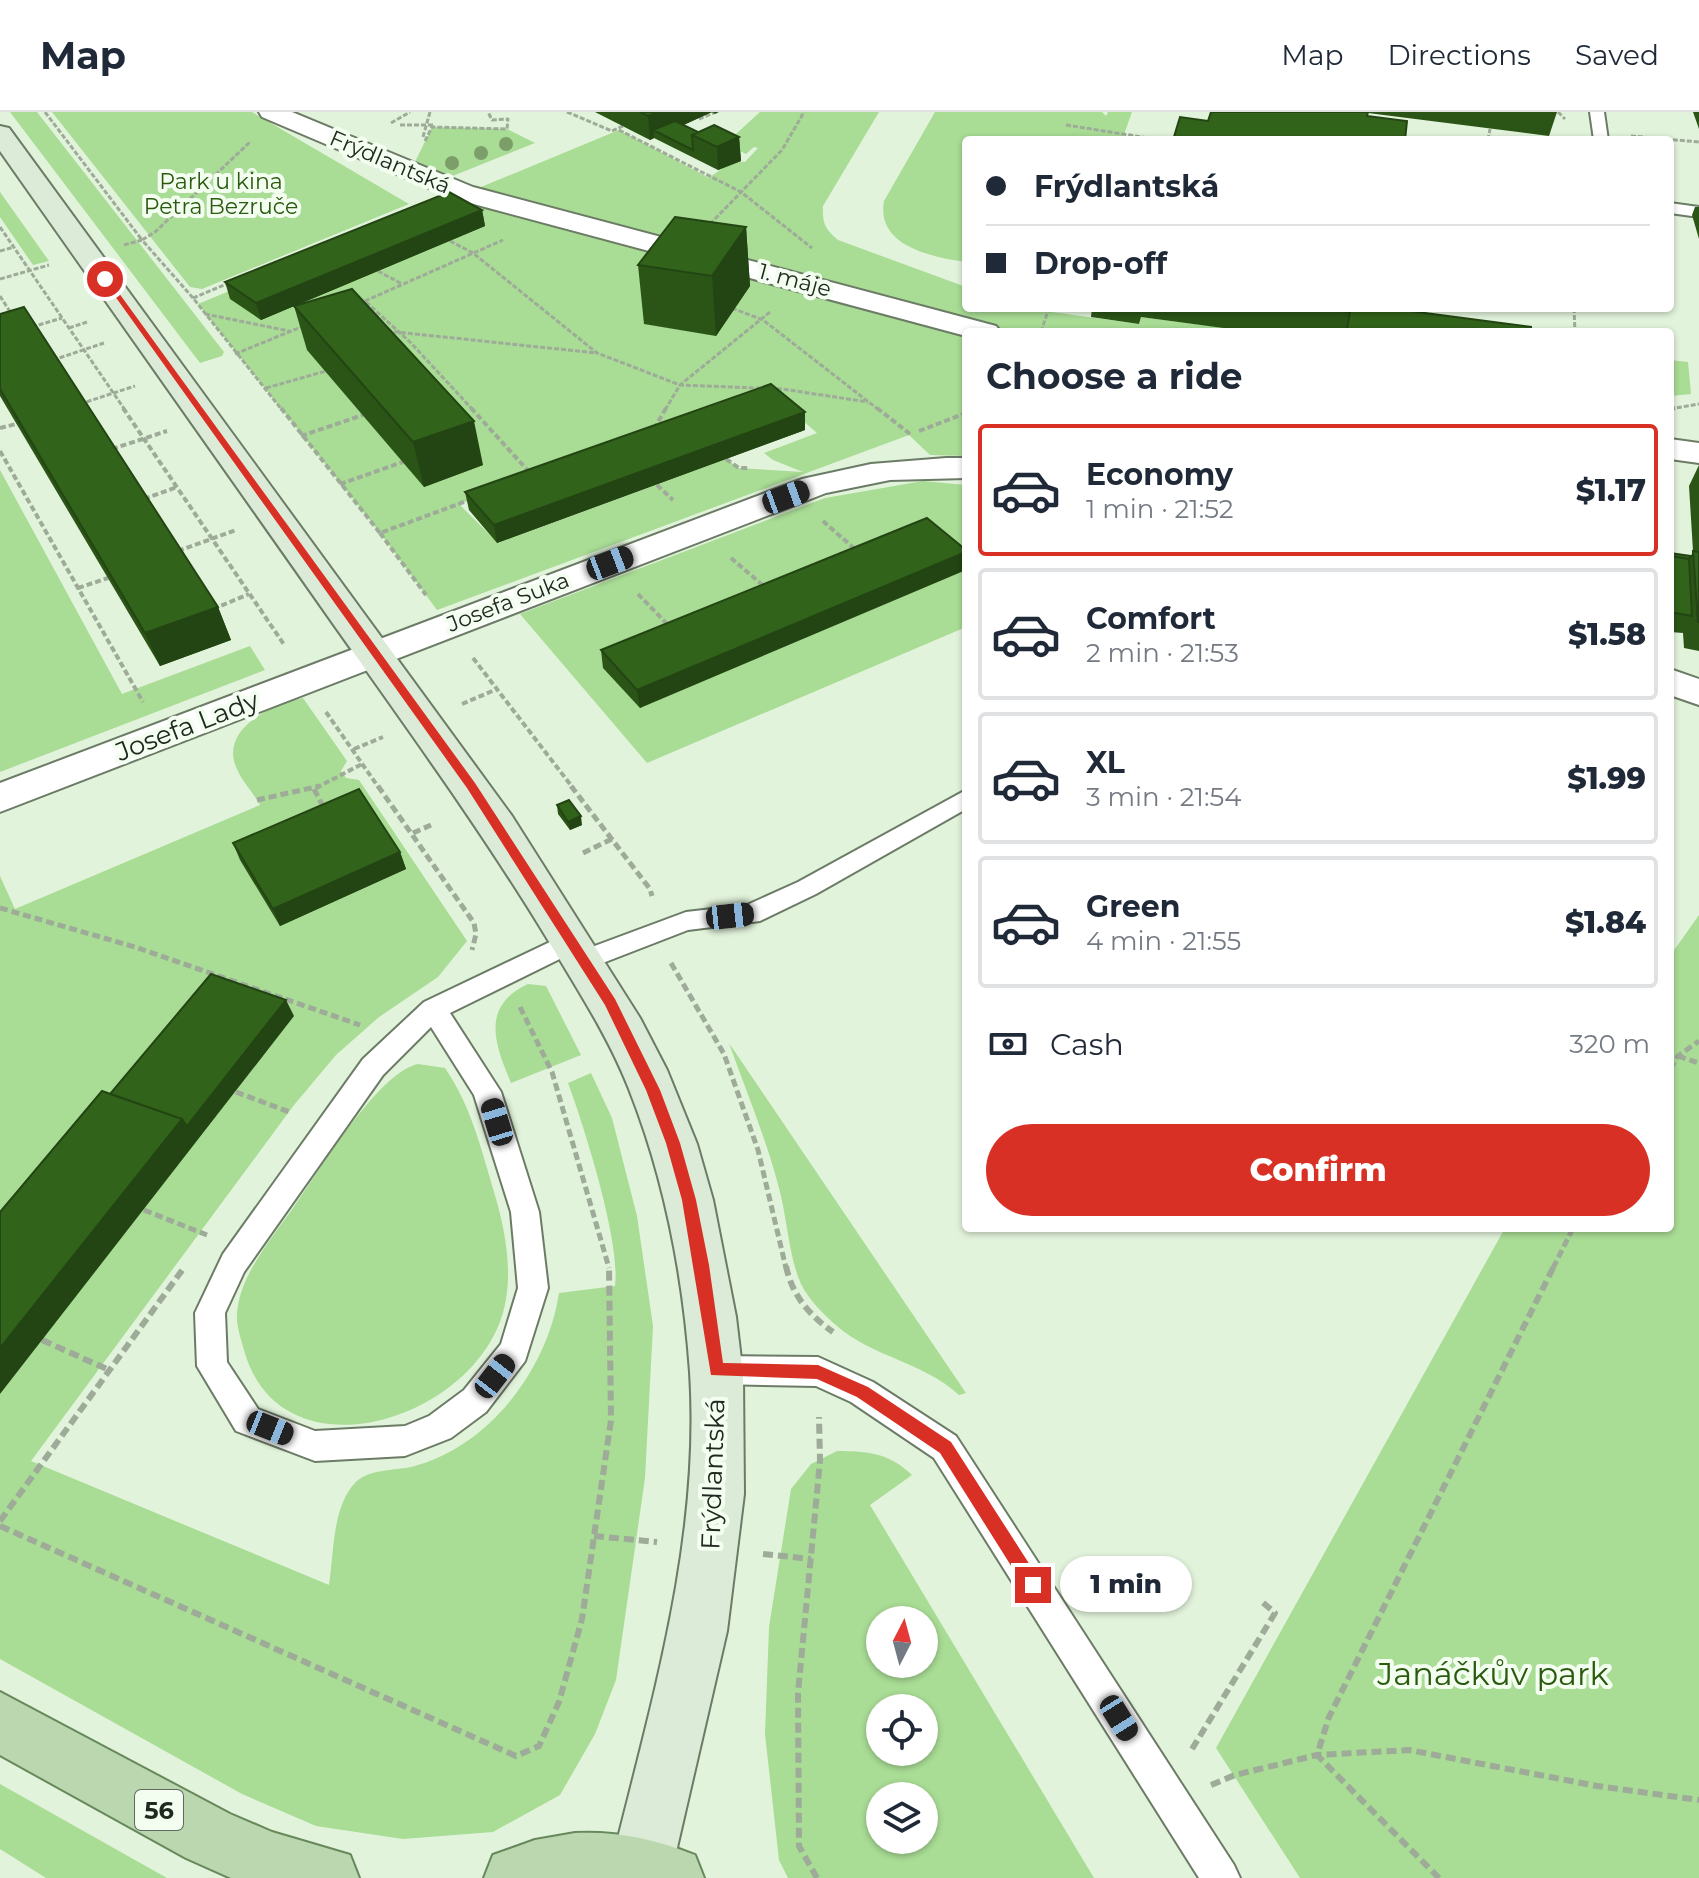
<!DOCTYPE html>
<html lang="en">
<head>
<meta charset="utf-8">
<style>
  body { margin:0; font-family:Montserrat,sans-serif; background:#f2f2f3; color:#1f2937; height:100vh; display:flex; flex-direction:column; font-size:30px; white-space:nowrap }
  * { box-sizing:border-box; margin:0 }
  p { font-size:26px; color:#747a83 }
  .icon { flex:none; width:44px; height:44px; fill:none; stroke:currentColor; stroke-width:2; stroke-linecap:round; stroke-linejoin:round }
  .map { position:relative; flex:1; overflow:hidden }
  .drawer { position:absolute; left:962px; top:216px; width:712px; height:904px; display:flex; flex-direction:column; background:#fff; border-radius:8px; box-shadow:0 2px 6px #0004 }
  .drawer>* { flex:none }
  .guide { position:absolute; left:962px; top:24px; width:712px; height:176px; border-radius:8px; box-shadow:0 2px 6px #0004; display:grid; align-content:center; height:176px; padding:0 24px; background:#fff }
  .needle { width:52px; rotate:6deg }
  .controls { position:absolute; left:866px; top:1494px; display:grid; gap:16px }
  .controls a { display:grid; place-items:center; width:72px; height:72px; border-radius:50%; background:#fff; box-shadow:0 2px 6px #0004; font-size:40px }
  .end { position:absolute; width:36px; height:36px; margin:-18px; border:10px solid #d93025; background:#fff; box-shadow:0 0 0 4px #fff }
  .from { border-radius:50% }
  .bubble { position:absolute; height:56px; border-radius:28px; background:#fff; box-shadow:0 2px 6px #0004; font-size:26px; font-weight:800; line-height:56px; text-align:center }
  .car { position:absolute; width:24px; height:48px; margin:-24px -12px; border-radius:10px; box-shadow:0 0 6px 2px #0007; background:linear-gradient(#222 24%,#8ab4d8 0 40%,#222 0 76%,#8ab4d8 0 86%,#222 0) }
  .guide b { display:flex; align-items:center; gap:28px; height:76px; font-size:30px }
  .guide b+b { border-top:2px solid #e0e1e3 }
  .guide i { width:20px; height:20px; background:#1f2937 }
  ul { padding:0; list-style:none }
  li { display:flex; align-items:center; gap:24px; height:132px; margin:0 16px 12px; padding:0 8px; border:4px solid #e0e1e3; border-radius:8px }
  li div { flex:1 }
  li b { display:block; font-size:30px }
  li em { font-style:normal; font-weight:800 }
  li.active { border-color:#d93025 }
  li>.icon { width:72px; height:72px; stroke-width:1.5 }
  h2 { padding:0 24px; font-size:36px; line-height:96px }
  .pay { display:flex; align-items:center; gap:20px; height:88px; padding:0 24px; font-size:30px }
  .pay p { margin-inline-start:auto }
  .primary-button { display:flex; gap:16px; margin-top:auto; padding:16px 24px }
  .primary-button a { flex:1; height:92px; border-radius:48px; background:#d93025; color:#fff; font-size:32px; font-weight:800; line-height:92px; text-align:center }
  header { display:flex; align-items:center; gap:48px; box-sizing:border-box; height:112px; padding:0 40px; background:#fff; border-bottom:2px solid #e0e1e3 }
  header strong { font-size:38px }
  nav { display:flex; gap:44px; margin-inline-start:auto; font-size:28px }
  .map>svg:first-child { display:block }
  .green { fill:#a9dc95; fill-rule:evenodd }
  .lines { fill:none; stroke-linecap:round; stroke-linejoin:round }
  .lane-casing { stroke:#6b7b65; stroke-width:4 }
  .street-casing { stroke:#6b7b65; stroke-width:4 }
  .secondary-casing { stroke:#6b7b65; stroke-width:4 }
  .primary-casing { stroke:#67885a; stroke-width:4 }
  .path-far3 { stroke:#9dab98; stroke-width:3; stroke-dasharray:5 2; stroke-linecap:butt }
  .path-far2 { stroke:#9dab98; stroke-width:4; stroke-dasharray:6 3; stroke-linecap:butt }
  .path-far1 { stroke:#9dab98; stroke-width:5; stroke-dasharray:8 4; stroke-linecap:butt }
  .path { stroke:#9dab98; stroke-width:6; stroke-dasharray:10 5; stroke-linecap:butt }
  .lane { fill:#fff; fill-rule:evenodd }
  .street { fill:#fff; fill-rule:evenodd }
  .secondary { fill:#dcebd7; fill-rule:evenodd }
  .primary { fill:#bad7af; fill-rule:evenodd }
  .tree { fill:#7c9f6a }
  .wall { fill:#2b5517 }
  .shaded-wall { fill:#234513 }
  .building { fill:#32631b; stroke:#234513; stroke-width:2 }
  .route { fill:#d93025 }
  .labels { text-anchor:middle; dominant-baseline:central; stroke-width:8; stroke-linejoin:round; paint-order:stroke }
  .far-street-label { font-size:22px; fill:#21281f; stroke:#f3fef0 }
  .far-park-label { font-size:22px; fill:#295a0e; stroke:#f3fef0 }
  .shield { fill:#f3fef0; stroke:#60685e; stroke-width:2 }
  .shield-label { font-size:24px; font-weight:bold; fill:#21281f }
  .street-label { font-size:26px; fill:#21281f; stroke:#f3fef0 }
  .near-park-label { font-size:32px; fill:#295a0e; stroke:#f3fef0 }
</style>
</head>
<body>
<header>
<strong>Map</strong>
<nav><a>Map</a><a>Directions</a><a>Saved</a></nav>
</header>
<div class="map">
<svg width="1699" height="1766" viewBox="0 0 1699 1766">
  <rect width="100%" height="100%" fill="#e2f3db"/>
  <path class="green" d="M10,0H37L224,240L222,244L200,251Z
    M52,0H252L409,92L202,177L190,175Z
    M760,0H879L823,94C822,111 825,117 838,128L966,175V196H1023L1139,212L1141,205L1255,220H966V344L930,343L909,323L437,498L380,421L198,192L619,18L709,66C719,58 733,48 745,50L758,36L754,35L746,42L725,32ZM775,285L817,321L764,341L773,348L803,360L739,356L726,347L498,431L459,392L651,322Z
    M935,0H1102L1106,4L1108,0H1132L1122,28H966V150C931,145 876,134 884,89Z
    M432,15L507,17L535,31L445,67L415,50Z
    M0,80L49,149L33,153L0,105Z
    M1670,248L1688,250L1691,282L1670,284Z
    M0,358L122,582L250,534L265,558L0,660Z
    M923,369L966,373V515L647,651L520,502L825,386Z
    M303,586L347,649L341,659L346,666L359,668L467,829L438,865L379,905L336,943L294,993L31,1349L329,1473C334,1441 332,1397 354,1372C369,1355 397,1360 418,1353C492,1331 548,1255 559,1181L615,1174C621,1131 584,1014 568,971L591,961L612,1006L637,1104L653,1214L645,1366L616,1568L595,1622L560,1683L493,1720L403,1727L316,1714L242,1682L0,1547V764L15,797L260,693C253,680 241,668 236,655C220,616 274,591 303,586Z
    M1699,803V1766H1300L1216,1636L1505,1116H1670V844Z
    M528,872L546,874L581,943L511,971C495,933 480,894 528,872Z
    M729,931L966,1281L959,1283C922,1249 874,1246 837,1214C824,1203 809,1188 801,1172C789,1146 787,1105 779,1076C766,1026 746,979 729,931Z
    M418,952L445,956C471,994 481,1036 494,1080C504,1113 512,1153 506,1187C488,1305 281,1374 244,1238C241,1227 236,1213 237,1202C239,1164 272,1126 293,1096C319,1060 377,961 418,952Z
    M837,1339C868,1339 889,1341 912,1363L870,1393L1094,1766H788L779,1748L765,1622L769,1515L791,1377L811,1352ZM880,1508H924V1552H880ZM880,1596H924V1640H880ZM880,1684H924V1728H880Z
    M0,1672L167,1766H46L0,1737Z"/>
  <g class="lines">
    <g class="lane-casing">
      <path id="lane" d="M1590,0H1604L1608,28H1594Z
        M1670,91L1699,95V105L1670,101Z
        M966,678V697L816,782L760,809L688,818L582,859L573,856L569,849L573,842L686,800L747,793L798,770Z
        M571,820L580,823L584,830L580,837L450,901L501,980L539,1100L548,1176L525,1249L486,1300L451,1326L405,1344L315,1349L236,1319L197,1254L195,1201L223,1142L363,947L424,890ZM431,915L474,983L511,1100L518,1176L501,1232L464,1278L429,1304L405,1314L315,1319L258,1297L227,1250L225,1201L244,1160L383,963Z
        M716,1244L818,1245L873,1270L956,1324L1234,1753L1240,1766H1199L934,1346L851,1290L816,1274L716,1272L705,1268L701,1258L705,1248Z"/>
    </g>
    <g class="street-casing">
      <path id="street" d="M259,0H292L473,75L996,214L1001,220H966V224L455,87L262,5Z
        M1670,327L1699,331V351L1670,347Z
        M946,346H966V366L890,368L826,381L0,700V671L802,367L871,352Z
        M1670,557L1699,567V593L1670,583Z"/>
    </g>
    <g class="secondary-casing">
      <path id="secondary" d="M0,14L9,16L512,704L640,906L667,958L697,1032L713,1088L736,1205L743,1264L744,1382L727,1519L670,1766H616L611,1754C651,1591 701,1429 690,1260C683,1163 665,1068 629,977C609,926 579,880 551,833C484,722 409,619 334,513C223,355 111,197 0,39Z"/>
    </g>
    <g class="primary-casing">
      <path id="primary" d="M0,1580L230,1702L272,1720L350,1743L359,1766H231L186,1746L0,1643Z
        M575,1721C618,1719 655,1727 695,1743L704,1766H484L493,1743L535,1728Z"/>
    </g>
    <path class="path-far3" d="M45,0L142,128L155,120L251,29
      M567,0L612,19L623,14
      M1558,0L1565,7
      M699,7L716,0
      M391,11L410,0
      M400,13H434
      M1066,13L1161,28
      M619,18L741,80L812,136
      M1631,24L1699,30
      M423,25L430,0
      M1488,28L1490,17
      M425,29L432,15L507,17L508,7L492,8L488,0
      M710,112L782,38L804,0
      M0,115L125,298
      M450,129L473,141L597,241L680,273L770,200
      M124,133L142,128L193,186L282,298
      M0,139L14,135
      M378,159L402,172
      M0,167L49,153
      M0,184L12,203
      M193,186L229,171
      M365,189L503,128
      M360,191L365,189L411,231L473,298
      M732,196L763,208L879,298
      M1574,196L1575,220
      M205,202L289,219
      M32,215L62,206
      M69,216L87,210
      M387,219L596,241
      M1041,220L1049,196
      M235,242L306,213
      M53,248L104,231
      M266,276L326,259
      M80,292L135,274
      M1670,297L1699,292
      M665,298L680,273L782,277L868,290"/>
    <path class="path-far2" d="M123,296L285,534
      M281,296L380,421L472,387
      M471,296L531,362
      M877,296L910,322
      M1670,297L1675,296
      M0,316L16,312
      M654,317L666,296
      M919,319L966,301
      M301,324L363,303
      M112,337L167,319
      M0,339L143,590
      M726,347L739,356H750
      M340,372L403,350
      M657,373L673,388
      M144,387L177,375
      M823,409L857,439
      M380,421L426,483
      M178,439L236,418
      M731,446L766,476
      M78,476L108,466
      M638,482L670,515
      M213,497L249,482
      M473,546L573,676
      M462,592L497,577
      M326,600L379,676
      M354,637L383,625
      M316,676L364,651"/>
    <path class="path-far1" d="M378,674L474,811L476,822L472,838
      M571,674L650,777L652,784
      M314,677L325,698
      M257,688L320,674
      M413,721L431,713
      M583,741L612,727
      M0,796L135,835L360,913
      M671,851L724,942L758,1038L786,1156
      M520,895L552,960L609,1156
      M1678,944L1699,951
      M1670,957L1678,944L1699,929
      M236,980L292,1001
      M144,1098L207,1123
      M1553,1156L1573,1116"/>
    <path class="path" d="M786,1154C792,1183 809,1203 833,1220
      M42,1228L109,1258
      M0,1409L183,1157
      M0,1414L516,1644L539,1634L559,1590L582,1507L611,1308L609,1154
      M594,1424L657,1430
      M763,1442L811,1447
      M1192,1637L1275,1501L1260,1488
      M1211,1673L1235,1663L1317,1643L1409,1638L1597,1674L1699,1688
      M817,1766L799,1734L798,1581L820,1349L819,1305
      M1439,1766L1317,1643L1329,1605L1554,1154"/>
    <use href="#lane" class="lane"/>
    <use href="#street" class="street"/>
    <use href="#secondary" class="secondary"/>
    <use href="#primary" class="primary"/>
  </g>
  <g class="tree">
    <circle cx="506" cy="32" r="7"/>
    <circle cx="481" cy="41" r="7"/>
    <circle cx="452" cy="51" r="7"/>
  </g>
  <path class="wall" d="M595,0H719L715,2L712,0L683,13L698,20L739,25L741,49L718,58L654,26L650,28Z
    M1211,0H1557L1549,24L1368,1L1208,9Z
    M1693,0H1699V17Z
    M1695,95H1699V127L1692,103Z
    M482,98L485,114L295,194L483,353L424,375L307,238L294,194L261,208L230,187L225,170Z
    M746,115L750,174L716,224L644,212L638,153Z
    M1092,196H1387L1531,220H1253L1141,205L1139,212L1091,205Z
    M0,202L218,495L231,528L160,554L0,284Z
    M805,318L497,431L469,398L465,380Z
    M1699,353V539L1684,536L1683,521L1670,520V441L1691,444L1693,439L1689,374Z
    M927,406L640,596L603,556L601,538Z
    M557,693L582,713L570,718L558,702Z
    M233,731L400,740L406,757L280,814L240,748Z"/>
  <path class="shaded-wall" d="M657,0H712L662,23L653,18L654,26L650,28L648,4Z
    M739,25L741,49L718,58L717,35Z
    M482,98L485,114L261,208L256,191Z
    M746,115L750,174L716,224L712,164Z
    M805,300V318L497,431L494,413Z
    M474,309L483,353L424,375L413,330Z
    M966,440V458L640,596L637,578Z
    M218,495L231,528L160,554L145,521Z
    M581,704L582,713L570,718L568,710Z
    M400,740L406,757L280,814L273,797Z
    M286,888L294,904L0,1282V1236L182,1007Z"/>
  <path class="building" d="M640,0H657L648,4Z
    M1211,0H1368L1367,4L1407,9L1405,28H1173L1180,5L1208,9Z
    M675,9L698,20L692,23L693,38L653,18Z
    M714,13L739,25L717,35L692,23Z
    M449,80L482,98L256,191L225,170Z
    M675,105L746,115L712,164L638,153Z
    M352,177L474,309L413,330L294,194Z
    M24,195L218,495L145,521L0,277V202Z
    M1322,196H1387L1531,215V220H1370L1347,217L1350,200Z
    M771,272L805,300L494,413L465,380Z
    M927,406L966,438V440L637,578L601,538Z
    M1693,439L1699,440V510H1698Z
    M1670,441L1691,444L1689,447L1670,444Z
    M1670,444L1689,447L1692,504L1670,500Z
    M359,677L400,740L273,797L233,731Z
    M569,688L581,704L568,710L557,693Z
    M211,862L286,888L187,1014L182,1007L110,982Z
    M102,979L182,1007L0,1236V1100Z"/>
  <path class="route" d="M102,166H108L475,671L615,887L660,978L680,1031L696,1088L709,1153L723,1251L818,1253L868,1275L951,1330L1039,1467L1042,1473L1039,1479L1033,1481L1027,1479L940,1341L857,1285L817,1267L711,1263L682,1088L666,1031L646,978L605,893L467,676Z"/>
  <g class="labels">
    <g class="far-street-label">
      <text transform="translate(390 50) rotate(23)">Frýdlantská</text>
      <text transform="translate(795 168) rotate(15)">1. máje</text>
      <text transform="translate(508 490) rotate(-21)">Josefa Suka</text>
    </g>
    <g class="far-park-label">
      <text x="221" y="69">Park u kina<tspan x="221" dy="25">Petra Bezruče</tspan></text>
    </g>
    <rect class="shield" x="135" y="1678" width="48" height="40" rx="6"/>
    <g class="shield-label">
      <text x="159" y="1698">56</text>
    </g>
    <g class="street-label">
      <text transform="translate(187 614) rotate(-21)">Josefa Lady</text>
      <text transform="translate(713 1362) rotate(-88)">Frýdlantská</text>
    </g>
    <g class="near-park-label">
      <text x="1493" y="1561">Janáčkův park</text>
    </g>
  </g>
</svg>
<div class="controls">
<a><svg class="needle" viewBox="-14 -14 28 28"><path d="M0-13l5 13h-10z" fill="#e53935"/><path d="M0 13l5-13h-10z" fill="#747a83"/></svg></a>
<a><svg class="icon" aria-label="locate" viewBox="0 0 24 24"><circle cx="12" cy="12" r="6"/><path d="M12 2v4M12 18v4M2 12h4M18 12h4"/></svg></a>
<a><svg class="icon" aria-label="layers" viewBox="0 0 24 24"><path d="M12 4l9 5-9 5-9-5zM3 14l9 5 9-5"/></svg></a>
</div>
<i class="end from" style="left:105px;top:167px"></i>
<i class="end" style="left:1033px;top:1473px"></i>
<div class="bubble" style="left:1060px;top:1444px;width:132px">1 min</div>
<i class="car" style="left:786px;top:385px;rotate:70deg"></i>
<i class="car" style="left:610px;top:451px;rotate:69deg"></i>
<i class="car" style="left:730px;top:804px;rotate:84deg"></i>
<i class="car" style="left:497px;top:1010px;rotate:343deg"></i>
<i class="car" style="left:495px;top:1264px;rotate:38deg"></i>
<i class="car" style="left:270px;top:1316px;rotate:112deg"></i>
<i class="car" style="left:1119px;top:1606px;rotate:148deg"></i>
<div class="guide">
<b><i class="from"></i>Frýdlantská</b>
<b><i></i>Drop-off</b>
</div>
<section class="drawer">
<h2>Choose a ride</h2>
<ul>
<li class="active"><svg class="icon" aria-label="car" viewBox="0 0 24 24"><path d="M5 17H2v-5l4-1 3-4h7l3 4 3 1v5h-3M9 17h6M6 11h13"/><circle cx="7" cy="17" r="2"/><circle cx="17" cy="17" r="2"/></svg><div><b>Economy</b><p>1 min · 21:52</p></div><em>$1.17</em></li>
<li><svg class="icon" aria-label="car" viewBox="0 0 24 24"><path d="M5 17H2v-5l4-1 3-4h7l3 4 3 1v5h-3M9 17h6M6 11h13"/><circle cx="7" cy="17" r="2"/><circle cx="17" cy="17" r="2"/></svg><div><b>Comfort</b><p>2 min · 21:53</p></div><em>$1.58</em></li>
<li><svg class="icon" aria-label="car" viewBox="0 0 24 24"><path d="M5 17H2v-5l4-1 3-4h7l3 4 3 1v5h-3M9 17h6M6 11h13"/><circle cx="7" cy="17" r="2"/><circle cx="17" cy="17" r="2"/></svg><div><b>XL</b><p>3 min · 21:54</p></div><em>$1.99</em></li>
<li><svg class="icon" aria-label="car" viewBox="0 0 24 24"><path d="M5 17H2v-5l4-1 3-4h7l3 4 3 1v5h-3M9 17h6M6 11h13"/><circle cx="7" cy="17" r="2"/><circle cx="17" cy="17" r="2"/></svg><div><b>Green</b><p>4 min · 21:55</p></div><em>$1.84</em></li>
</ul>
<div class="pay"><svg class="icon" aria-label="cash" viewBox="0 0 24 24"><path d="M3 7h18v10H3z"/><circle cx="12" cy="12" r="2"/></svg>Cash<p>320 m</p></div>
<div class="primary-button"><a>Confirm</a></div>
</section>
</div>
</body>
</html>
